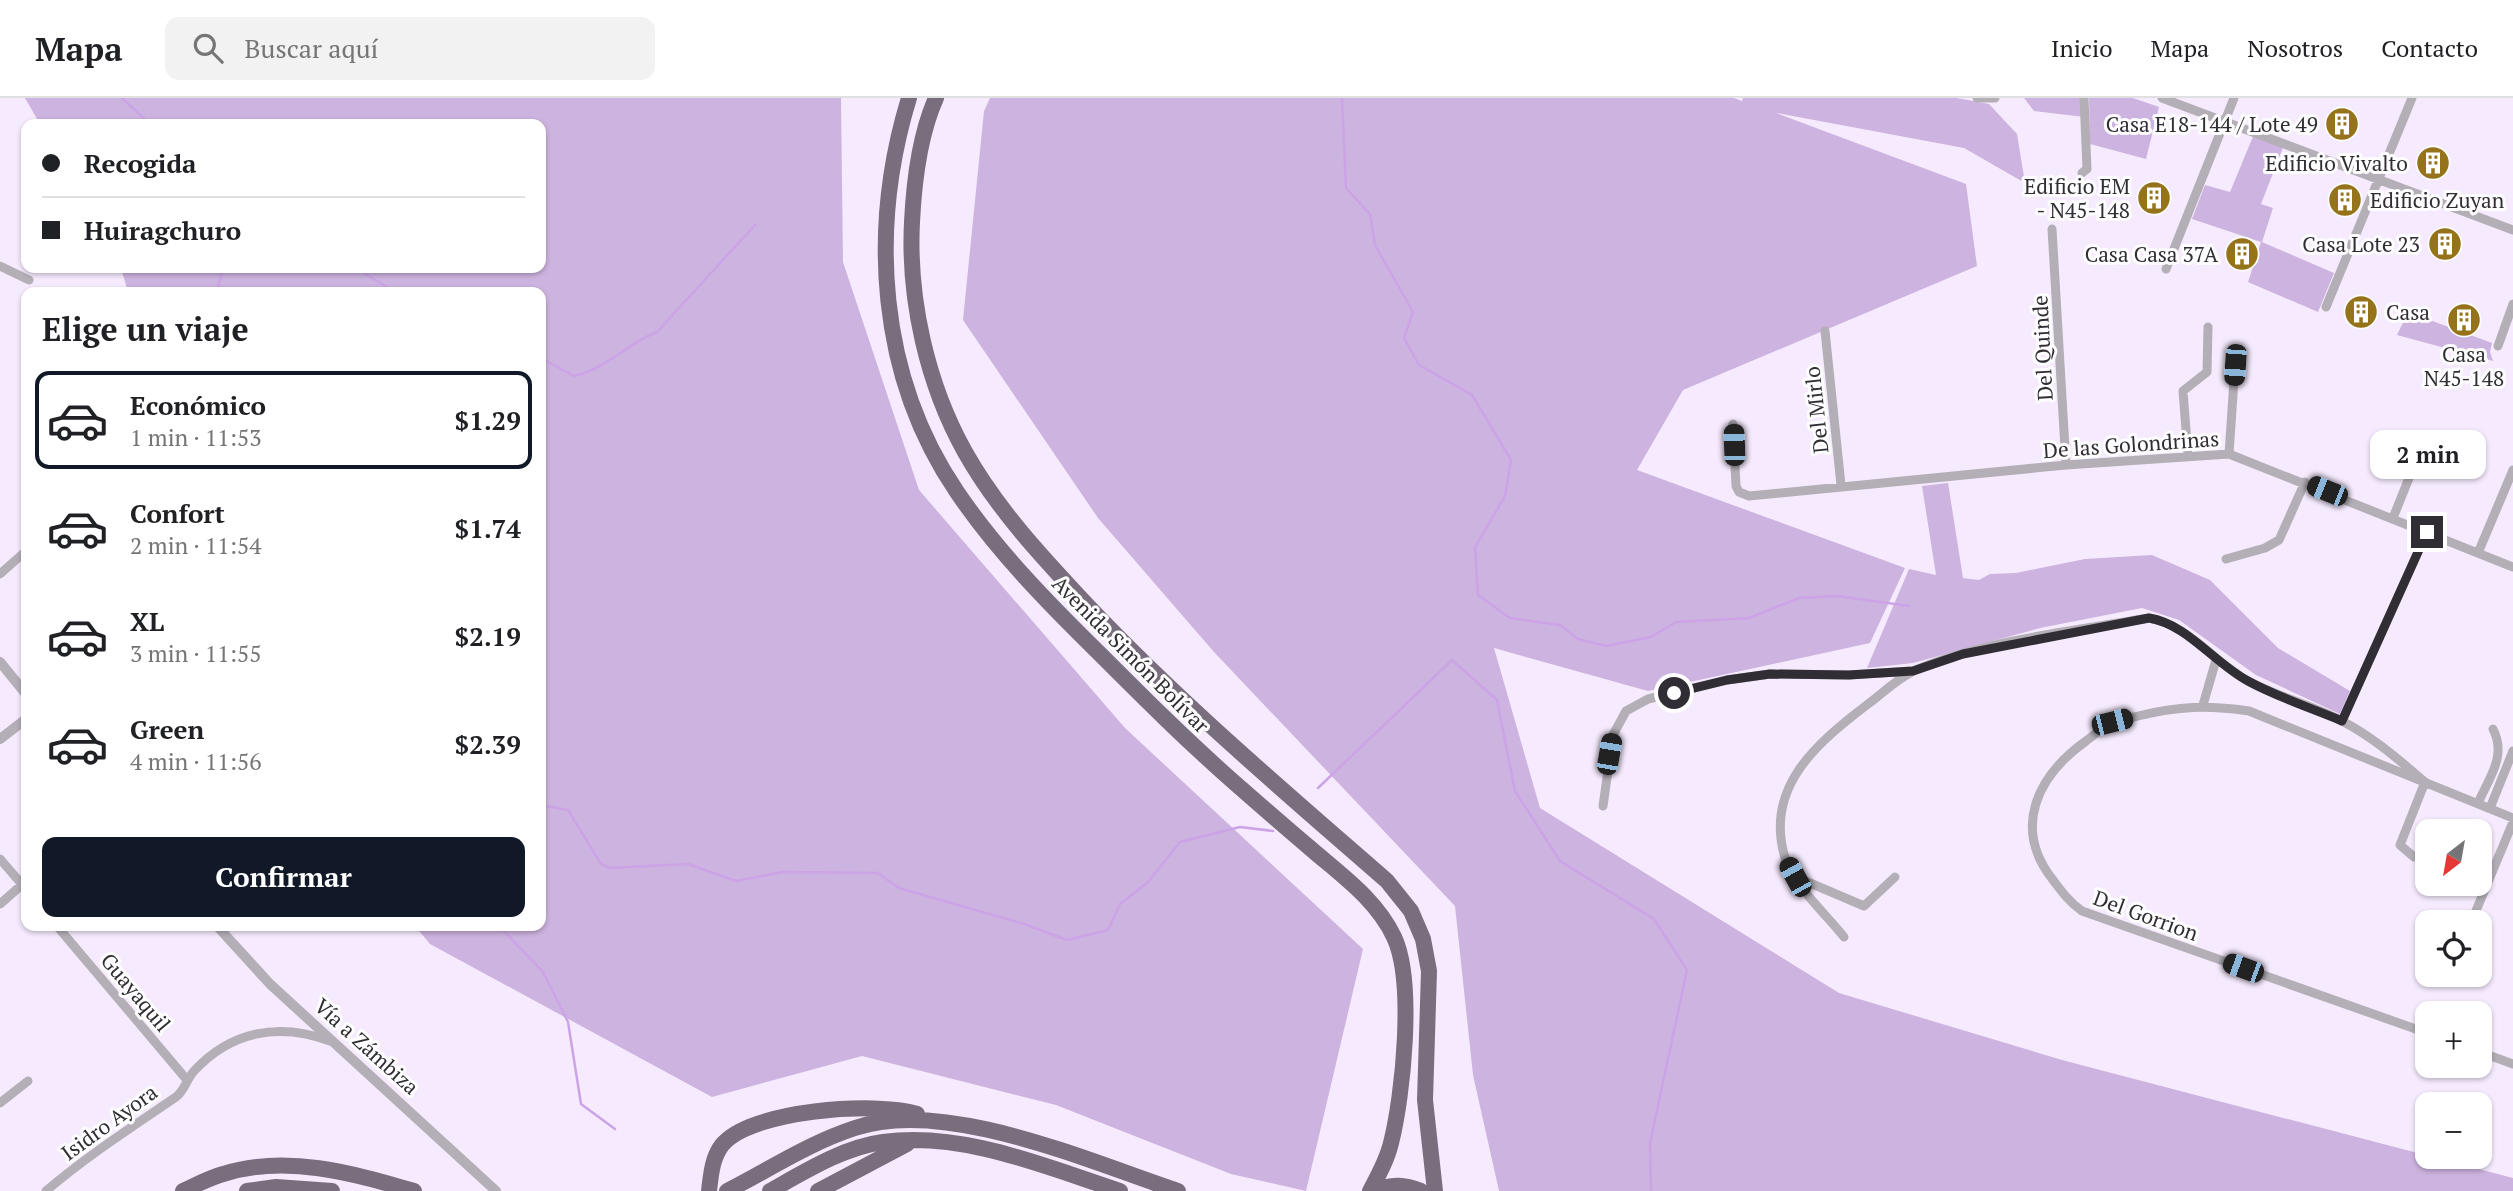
<!DOCTYPE html>
<html lang="es">
<head>
<meta charset="utf-8">
<style>
  body { margin:0; font-family:"PT Serif",serif; background:#f2f2f2; color:#202124; height:100vh; display:flex; flex-direction:column; font-size:26px; white-space:nowrap }
  * { box-sizing:border-box; margin:0 }
  p { font-size:23px; color:#757577 }
  .icon { flex:none; width:38px; height:38px; fill:none; stroke:currentColor; stroke-width:2; stroke-linecap:round; stroke-linejoin:round }
  .map { position:relative; flex:1; overflow:hidden }
  .panel { position:absolute; left:21px; top:189px; width:525px; height:644px; display:flex; flex-direction:column; background:#fff; border-radius:14px; box-shadow:0 2px 5px #0004 }
  .panel>* { flex:none }
  .guide { position:absolute; left:21px; top:21px; width:525px; height:154px; border-radius:14px; box-shadow:0 2px 5px #0004; display:grid; align-content:center; height:154px; padding:0 21px; background:#fff }
  .needle { width:46px; rotate:211deg }
  .controls { position:absolute; left:2415px; top:721px; display:grid; gap:14px }
  .controls a { display:grid; place-items:center; width:77px; height:77px; border-radius:14px; background:#fff; box-shadow:0 2px 5px #0004; font-size:35px }
  .end { position:absolute; width:32px; height:32px; margin:-16px; border:9px solid #312d34; background:#fff; box-shadow:0 0 0 4px #fff }
  .from { border-radius:50% }
  .bubble { position:absolute; height:49px; border-radius:14px; background:#fff; box-shadow:0 2px 5px #0004; font-size:23px; font-weight:700; line-height:49px; text-align:center }
  .car { position:absolute; width:21px; height:42px; margin:-21px -10px; border-radius:9px; box-shadow:0 0 5px 2px #0007; background:linear-gradient(#222 24%,#8ab4d8 0 40%,#222 0 76%,#8ab4d8 0 86%,#222 0) }
  .guide b { display:flex; align-items:center; gap:24px; height:66px; font-size:26px }
  .guide b+b { border-top:2px solid #e0e0e0 }
  .guide i { width:18px; height:18px; background:#202124 }
  ul { padding:0; list-style:none }
  li { display:flex; align-items:center; gap:21px; height:98px; margin:0 14px 10px; padding:0 7px; border:4px solid transparent; border-radius:14px }
  li div { flex:1 }
  li b { display:block; font-size:26px }
  li em { font-style:normal; font-weight:700 }
  li.current { border-color:#111827 }
  li>.icon { width:63px; height:63px; stroke-width:1.5 }
  h2 { padding:0 21px; font-size:32px; line-height:84px }
  .cta { display:flex; gap:14px; margin-top:auto; padding:14px 21px }
  .cta a { flex:1; height:80px; border-radius:14px; background:#111827; color:#fff; font-size:28px; font-weight:700; line-height:80px; text-align:center }
  header { display:flex; align-items:center; gap:42px; box-sizing:border-box; height:98px; padding:0 35px; background:#fff; border-bottom:2px solid #e0e0e0 }
  header strong { font-size:33px }
  nav { display:flex; gap:38px; margin-inline-start:auto; font-size:24px }
  .search { width:490px; height:63px; background:#f2f2f2; display:flex; align-items:center; gap:18px; box-sizing:border-box; padding:0 24px; border-radius:14px; color:#757577; font-size:26px }
  .map>svg:first-child { display:block }
  .green { fill:#cdb3df }
  .lines { fill:none; stroke-linecap:round; stroke-linejoin:round }
  .stream { stroke:#cca3e7; stroke-width:2.5 }
  .minor { stroke:#b4afb7; stroke-width:9 }
  .tertiary { stroke:#b4afb7; stroke-width:10 }
  .trunk { stroke:#786e7e; stroke-width:16 }
  .route { stroke:#312d34; stroke-width:9 }
  .labels { text-anchor:middle; dominant-baseline:central; stroke-width:6; stroke-linejoin:round; paint-order:stroke }
  .poi-label { font-size:21px; fill:#312d34; stroke:#fdfdfd; text-anchor:end }
  .street-label { font-size:21px; fill:#312d34; stroke:#fdfdfd }
</style>
</head>
<body>
<header>
<strong>Mapa</strong>
<div class="search"><svg class="icon" aria-label="search" viewBox="0 0 24 24"><circle cx="10" cy="10" r="6"/><path d="M15 15l6 6"/></svg>Buscar aquí</div>
<nav><a>Inicio</a><a>Mapa</a><a>Nosotros</a><a>Contacto</a></nav>
</header>
<div class="map">
<svg width="2513" height="1093" viewBox="0 0 2513 1093">
  <rect width="100%" height="100%" fill="#f6ebfe"/>
  <path class="green" d="M25,0H841L843,164L919,392L1125,630L1363,851L1306,1093L1231,1076L1056,1007L862,958L712,999L430,846L415,828H541V194H128L121,170H541V26H40Z
    M990,0H1734L1742,3L1743,0H1957L1989,6L2017,36L2025,85L1964,50L1776,15L1966,86L1977,168L1683,292L1637,372L1905,470L1870,545L1648,593L1494,550L1540,710L1839,895L2062,962L2513,1080V1093H1499L1473,977L1455,808L1214,554L1098,420L963,222L984,13Z
    M2024,0H2083L2084,19L2034,13Z
    M2089,0H2133L2159,9L2146,61L2090,46Z
    M2254,36L2284,47L2261,106L2273,110L2262,144L2334,175L2318,214L2248,184L2261,144L2192,121L2205,87L2230,94Z
    M2408,214L2492,245L2490,254L2493,263L2397,237Z
    M1948,385L1963,480L1979,482L1990,476L2016,475L2085,461L2152,457L2210,482L2278,550L2350,593L2340,616L2256,577L2179,522L2142,510L2040,530L1913,565L1867,570L1909,471L1936,477L1922,388Z"/>
  <g class="lines">
    <path class="stream" d="M122,0L150,26
      M1342,0L1346,90L1370,116L1375,147L1413,214L1404,240L1419,267L1472,297L1511,362L1505,398L1475,449L1478,497L1510,520L1560,527L1578,541L1606,548L1651,539L1676,524L1749,520L1799,500L1837,498L1909,508
      M355,170L396,194
      M217,194L223,170
      M541,260L574,278C607,271 627,245 657,234L755,127
      M1318,690L1452,562L1497,602L1515,693L1560,763L1654,821L1687,872L1650,1045L1651,1093
      M541,707L568,712L601,766L610,770L688,766L736,783L783,774L878,775L899,790L1024,826L1067,842L1108,832L1120,806L1148,784L1180,744L1240,729L1273,733
      M499,828L543,874L568,924L581,1006L615,1031"/>
    <path class="minor" d="M1977,0H1995
      M2162,0L2513,132
      M2082,75L2087,71L2084,0
      M2052,131L2066,367
      M0,168L29,182
      M2166,171L2234,0
      M2326,209L2412,0
      M1825,233L1841,387
      M2498,248L2513,206
      M1733,326L1736,388L1739,394L1749,398L2066,367L2229,356L2513,469
      M2229,356L2235,267
      M2188,358L2183,293L2207,274L2208,229
      M2393,420L2421,350
      M2478,455L2513,372
      M2226,461L2265,450L2279,442L2305,384
      M0,476L26,453
      M2203,607L2216,562
      M2342,623L2427,434
      M2478,705C2489,680 2507,658 2493,631
      M1603,708L1613,637L1626,613L1648,601L1727,582L1770,576L1849,577L1911,573
      M2490,710L2513,653
      M0,761L26,791
      M1796,779L1864,808L1895,779
      M0,806L25,784
      M2473,820L2513,724
      M57,828L187,982
      M1844,839C1826,816 1796,790 1786,763C1762,690 1817,645 1868,606C1883,595 1899,579 1916,572C1983,543 2076,532 2149,520C2187,526 2214,564 2248,583C2278,599 2312,607 2342,623C2373,639 2399,662 2425,684L2400,747L2414,759
      M2427,935L2082,813C2070,805 2062,794 2053,782C2012,730 2037,678 2086,643C2094,637 2103,629 2112,624C2120,621 2130,620 2138,618C2179,608 2207,607 2249,613L2513,720
      M2480,954L2513,966
      M0,1005L28,983
      M46,1093C87,1058 132,1029 176,999C185,992 186,982 194,973C231,933 279,924 330,943"/>
    <path class="tertiary" d="M0,564L26,596
      M0,641L26,621
      M217,828L270,886L496,1093"/>
    <path class="trunk" d="M909,0C869,131 878,278 957,394C997,453 1048,505 1099,555C1144,600 1188,644 1236,686C1260,707 1285,729 1310,750C1341,777 1376,801 1394,839C1415,883 1403,998 1391,1045C1387,1062 1378,1078 1370,1093
      M936,0C919,38 914,83 912,124C908,201 927,286 965,354C997,411 1042,459 1087,507C1181,606 1284,693 1387,783L1411,813L1423,841L1429,873L1425,1002L1435,1093
      M183,1093C196,1087 209,1080 223,1076C286,1056 352,1075 414,1093
      M247,1093L276,1089L332,1093
      M709,1093C711,1077 712,1060 722,1047C750,1012 876,1003 917,1016
      M727,1093C770,1071 809,1045 855,1030C945,999 1090,1064 1178,1093
      M770,1093C804,1074 844,1049 883,1044C963,1033 1046,1069 1120,1093
      M818,1093L907,1046
      M1376,1093C1392,1085 1405,1087 1421,1093"/>
  </g>
  <g class="lines">
    <path class="route" d="M1674,595L1727,582L1770,576L1849,577L1913,573L1963,556L2149,520C2187,526 2214,565 2248,583C2277,599 2311,610 2342,623L2427,434"/>
  </g>
  <defs>
    <g id="building-disc" transform="scale(1.75)"><circle r="9.5" fill="#94731a" stroke="#fdfdfd"/><path d="M-4-6H4V6H1V3H-1V6H-4ZM-2.5-4.3h1.7v1.8h-1.7ZM.8-4.3h1.7v1.8H.8ZM-2.5-1h1.7V.8h-1.7ZM.8-1h1.7V.8H.8Z" fill="#fff"/></g>
  </defs>
  <g fill-rule="evenodd">
    <use href="#building-disc" x="2342" y="26"/>
    <use href="#building-disc" x="2433" y="65"/>
    <use href="#building-disc" x="2154" y="100"/>
    <use href="#building-disc" x="2345" y="102"/>
    <use href="#building-disc" x="2445" y="146"/>
    <use href="#building-disc" x="2242" y="156"/>
    <use href="#building-disc" x="2361" y="214"/>
    <use href="#building-disc" x="2464" y="222"/>
  </g>
  <g class="labels">
    <g class="poi-label">
      <text x="2318" y="26">Casa E18-144 / Lote 49</text>
      <text x="2408" y="65">Edificio Vivalto</text>
      <text x="2130" y="88">Edificio EM<tspan x="2130" dy="24">- N45-148</tspan></text>
      <text x="2370" y="102" text-anchor="start">Edificio Zuyan</text>
      <text x="2420" y="146">Casa Lote 23</text>
      <text x="2218" y="156">Casa Casa 37A</text>
      <text x="2386" y="214" text-anchor="start">Casa</text>
      <text x="2464" y="256" text-anchor="middle">Casa<tspan x="2464" dy="24">N45-148</tspan></text>
    </g>
    <g class="street-label">
      <text transform="translate(2042 250) rotate(-93)">Del Quinde</text>
      <text transform="translate(1816 312) rotate(-96)">Del Mirlo</text>
      <text transform="translate(2131 346) rotate(-4)">De las Golondrinas</text>
      <text transform="translate(1131 556) rotate(45)">Avenida Simón Bolívar</text>
      <text transform="translate(2146 817) rotate(20)">Del Gorrion</text>
      <text transform="translate(136 894) rotate(50)">Guayaquil</text>
      <text transform="translate(367 948) rotate(42)">Vía a Zámbiza</text>
      <text transform="translate(109 1024) rotate(-36)">Isidro Ayora</text>
    </g>
  </g>
</svg>
<div class="controls">
<a><svg class="needle" viewBox="-14 -14 28 28"><path d="M0-13l5 13h-10z" fill="#e53935"/><path d="M0 13l5-13h-10z" fill="#757577"/></svg></a>
<a><svg class="icon" aria-label="locate" viewBox="0 0 24 24"><circle cx="12" cy="12" r="6"/><path d="M12 2v4M12 18v4M2 12h4M18 12h4"/></svg></a>
<a>+</a>
<a>−</a>
</div>
<i class="end from" style="left:1674px;top:595px"></i>
<i class="end" style="left:2427px;top:434px"></i>
<div class="bubble" style="left:2370px;top:332px;width:116px">2 min</div>
<i class="car" style="left:2235px;top:267px;rotate:184deg"></i>
<i class="car" style="left:1734px;top:347px;rotate:358deg"></i>
<i class="car" style="left:2327px;top:393px;rotate:292deg"></i>
<i class="car" style="left:2112px;top:624px;rotate:76deg"></i>
<i class="car" style="left:1609px;top:656px;rotate:10deg"></i>
<i class="car" style="left:1795px;top:779px;rotate:331deg"></i>
<i class="car" style="left:2243px;top:870px;rotate:290deg"></i>
<div class="guide">
<b><i class="from"></i>Recogida</b>
<b><i></i>Huiragchuro</b>
</div>
<section class="panel">
<h2>Elige un viaje</h2>
<ul>
<li class="current"><svg class="icon" aria-label="car" viewBox="0 0 24 24"><path d="M5 17H2v-5l4-1 3-4h7l3 4 3 1v5h-3M9 17h6M6 11h13"/><circle cx="7" cy="17" r="2"/><circle cx="17" cy="17" r="2"/></svg><div><b>Económico</b><p>1 min · 11:53</p></div><em>$1.29</em></li>
<li><svg class="icon" aria-label="car" viewBox="0 0 24 24"><path d="M5 17H2v-5l4-1 3-4h7l3 4 3 1v5h-3M9 17h6M6 11h13"/><circle cx="7" cy="17" r="2"/><circle cx="17" cy="17" r="2"/></svg><div><b>Confort</b><p>2 min · 11:54</p></div><em>$1.74</em></li>
<li><svg class="icon" aria-label="car" viewBox="0 0 24 24"><path d="M5 17H2v-5l4-1 3-4h7l3 4 3 1v5h-3M9 17h6M6 11h13"/><circle cx="7" cy="17" r="2"/><circle cx="17" cy="17" r="2"/></svg><div><b>XL</b><p>3 min · 11:55</p></div><em>$2.19</em></li>
<li><svg class="icon" aria-label="car" viewBox="0 0 24 24"><path d="M5 17H2v-5l4-1 3-4h7l3 4 3 1v5h-3M9 17h6M6 11h13"/><circle cx="7" cy="17" r="2"/><circle cx="17" cy="17" r="2"/></svg><div><b>Green</b><p>4 min · 11:56</p></div><em>$2.39</em></li>
</ul>
<div class="cta"><a>Confirmar</a></div>
</section>
</div>
</body>
</html>
